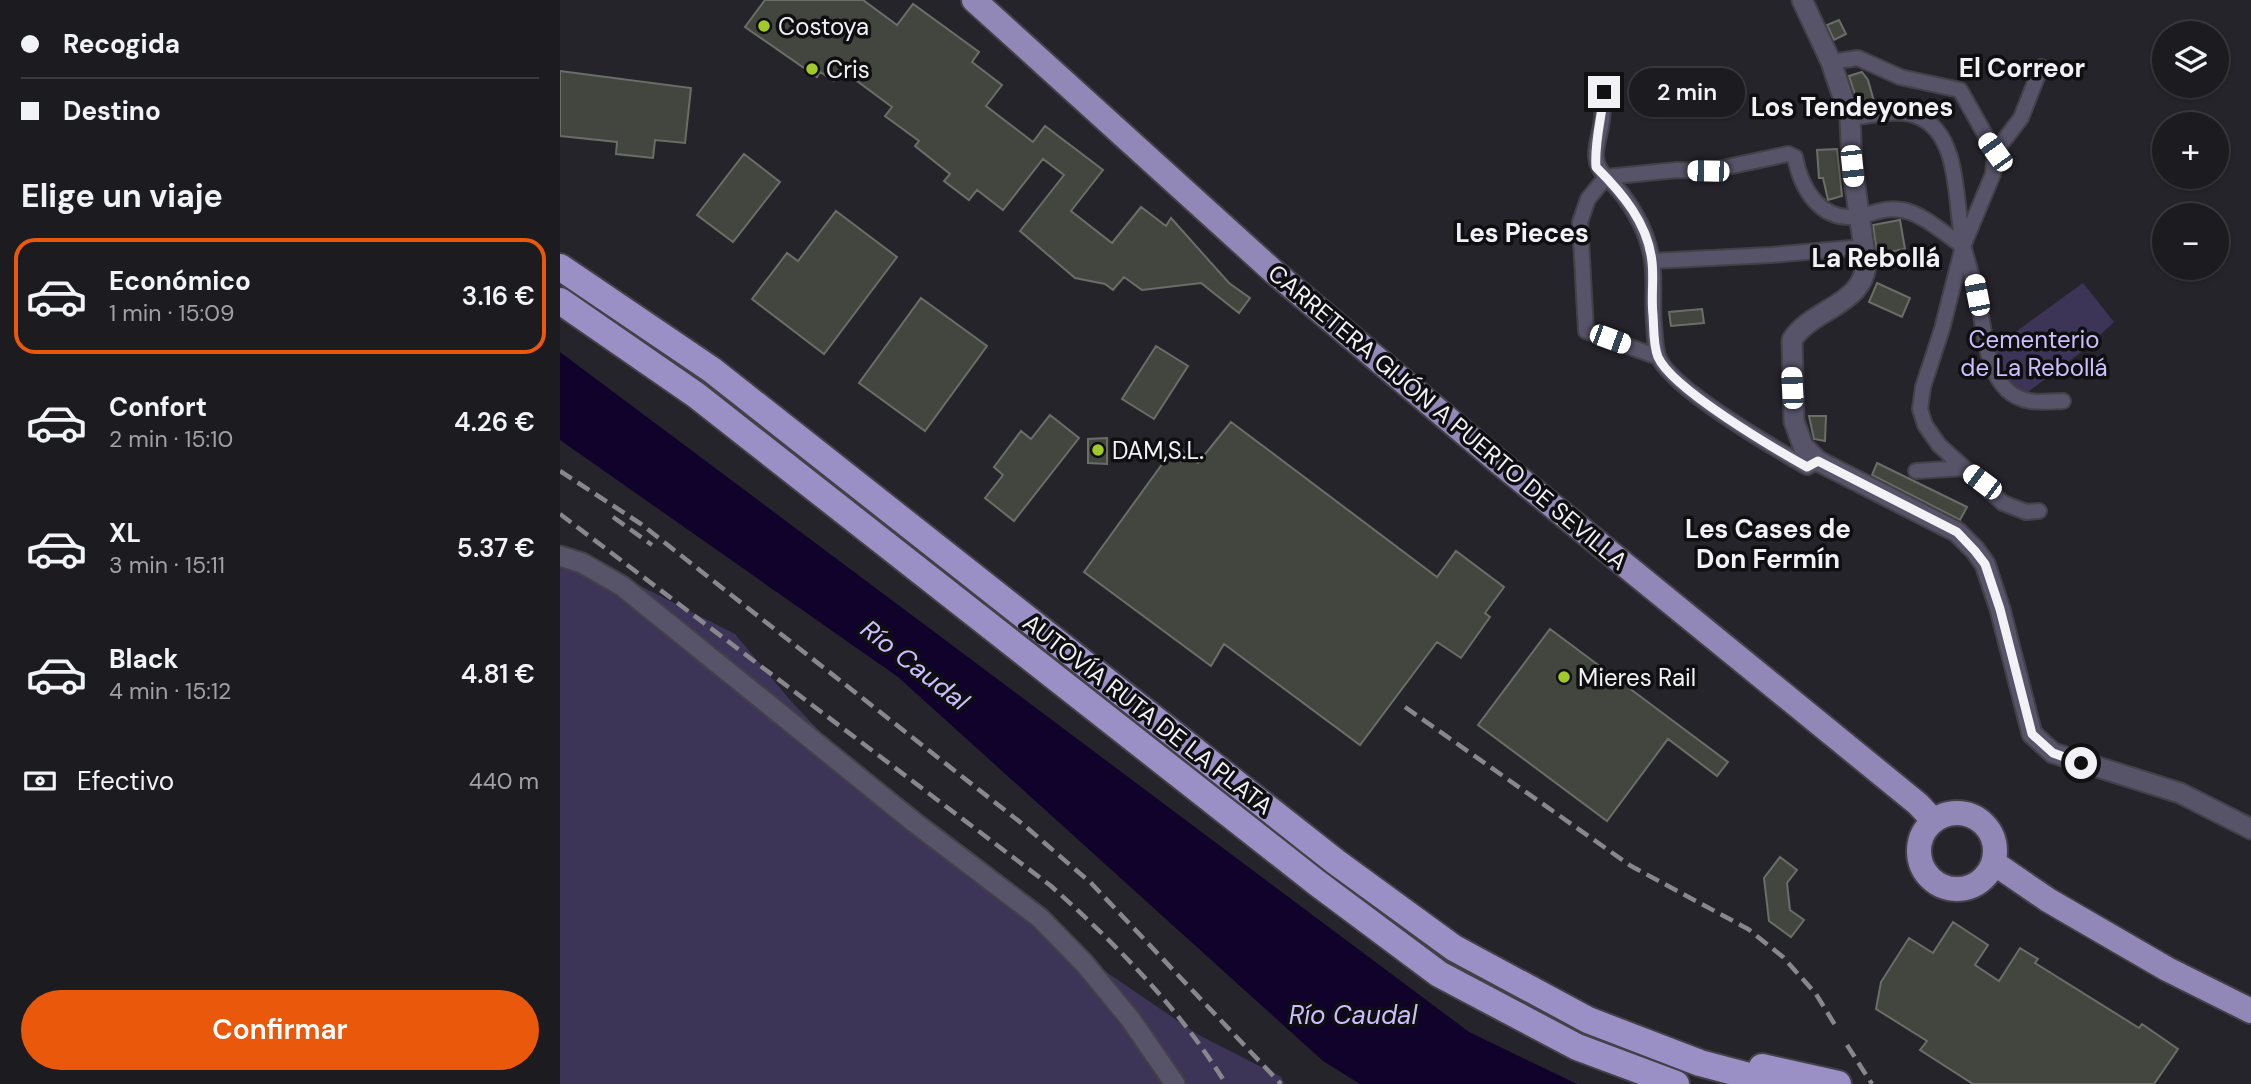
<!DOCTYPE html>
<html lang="es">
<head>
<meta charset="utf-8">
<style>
  body { margin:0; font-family:"DM Sans",sans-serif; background:#252429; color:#f1f3f6; height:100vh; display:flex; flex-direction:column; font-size:26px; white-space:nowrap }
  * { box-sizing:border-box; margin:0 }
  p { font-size:23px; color:#a0a1a5 }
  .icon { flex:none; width:38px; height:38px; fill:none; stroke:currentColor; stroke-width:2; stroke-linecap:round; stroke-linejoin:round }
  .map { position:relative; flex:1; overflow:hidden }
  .details { display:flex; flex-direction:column; background:#1c1b20; width:560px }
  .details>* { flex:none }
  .guide { display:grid; align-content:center; height:154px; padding:0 21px; background:#1c1b20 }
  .buttons { position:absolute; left:1592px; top:21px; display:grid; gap:14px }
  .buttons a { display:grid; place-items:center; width:77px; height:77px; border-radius:50%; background:#1c1b20; box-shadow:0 2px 5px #0004,0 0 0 2px #3a393e; font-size:35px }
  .end { position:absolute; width:32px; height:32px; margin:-16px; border:9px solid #f2f1f6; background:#111; box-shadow:0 0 0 4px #111 }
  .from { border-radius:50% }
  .bubble { position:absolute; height:49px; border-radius:24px; background:#1c1b20; box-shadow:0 2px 5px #0004,0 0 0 2px #3a393e; font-size:23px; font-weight:600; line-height:49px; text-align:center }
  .car { position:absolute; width:21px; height:42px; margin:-21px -10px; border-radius:9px; box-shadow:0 0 5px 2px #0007; background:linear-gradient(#fff 24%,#345 0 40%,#fff 0 76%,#345 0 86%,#fff 0) }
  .guide b { display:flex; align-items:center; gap:24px; height:66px; font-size:26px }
  .guide b+b { border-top:2px solid #3a393e }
  .guide i { width:18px; height:18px; background:#f1f3f6 }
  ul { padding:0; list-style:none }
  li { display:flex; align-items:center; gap:21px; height:116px; margin:0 14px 10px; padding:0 7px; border:4px solid transparent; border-radius:21px }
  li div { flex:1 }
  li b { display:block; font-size:26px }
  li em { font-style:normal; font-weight:600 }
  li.current { border-color:#ea580c }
  li>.icon { width:63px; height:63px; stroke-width:1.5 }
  h2 { padding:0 21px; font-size:32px; line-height:84px }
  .pay { display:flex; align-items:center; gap:18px; height:77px; padding:0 21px; font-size:26px }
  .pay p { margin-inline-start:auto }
  .cta { display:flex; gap:14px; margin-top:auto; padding:14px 21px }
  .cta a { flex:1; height:80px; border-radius:42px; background:#ea580c; color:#fff; font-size:28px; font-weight:600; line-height:80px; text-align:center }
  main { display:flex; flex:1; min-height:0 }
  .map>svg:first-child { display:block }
  .green { fill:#3d3558 }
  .water { fill:#11022b }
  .building { fill:#43463f; stroke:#6b6e67; stroke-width:2 }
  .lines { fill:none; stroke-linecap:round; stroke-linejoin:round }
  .minor-casing { stroke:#434147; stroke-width:18 }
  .tertiary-casing { stroke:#434147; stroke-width:23 }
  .trunk-casing { stroke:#434147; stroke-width:28 }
  .motorway-casing { stroke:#434147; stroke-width:30 }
  .minor { stroke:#575369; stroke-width:14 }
  .tertiary { stroke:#575369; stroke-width:19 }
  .trunk { stroke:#9288b8; stroke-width:24 }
  .motorway { stroke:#9b90c6; stroke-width:26 }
  .rail { stroke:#88878d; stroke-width:4.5; stroke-dasharray:14 7; stroke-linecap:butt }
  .route { stroke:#f2f1f6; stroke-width:9 }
  .poi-dot { fill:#a0c92c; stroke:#0f0e11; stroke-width:2.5 }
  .labels { text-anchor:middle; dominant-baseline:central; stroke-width:7; stroke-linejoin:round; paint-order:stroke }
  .poi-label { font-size:24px; fill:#f2f1f6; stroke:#0f0e11; text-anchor:start }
  .park-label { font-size:24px; fill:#ccbffd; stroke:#0f0e11 }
  .street-label { font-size:24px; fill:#f2f1f6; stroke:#0f0e11 }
  .neighbourhood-label { font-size:26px; font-weight:bold; fill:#f2f1f6; stroke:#0f0e11 }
  .water-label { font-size:26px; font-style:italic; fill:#ccbffe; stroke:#0f0e11 }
</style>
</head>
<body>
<main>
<section class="details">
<div class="guide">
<b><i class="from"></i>Recogida</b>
<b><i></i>Destino</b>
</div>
<h2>Elige un viaje</h2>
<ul>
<li class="current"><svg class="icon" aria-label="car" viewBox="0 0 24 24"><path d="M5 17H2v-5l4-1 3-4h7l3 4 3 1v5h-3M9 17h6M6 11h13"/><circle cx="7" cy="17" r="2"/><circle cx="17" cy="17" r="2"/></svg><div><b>Económico</b><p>1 min · 15:09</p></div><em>3.16 €</em></li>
<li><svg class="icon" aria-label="car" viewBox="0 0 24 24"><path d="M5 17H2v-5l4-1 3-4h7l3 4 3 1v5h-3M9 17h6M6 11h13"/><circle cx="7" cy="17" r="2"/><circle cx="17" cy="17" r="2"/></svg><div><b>Confort</b><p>2 min · 15:10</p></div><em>4.26 €</em></li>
<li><svg class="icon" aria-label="car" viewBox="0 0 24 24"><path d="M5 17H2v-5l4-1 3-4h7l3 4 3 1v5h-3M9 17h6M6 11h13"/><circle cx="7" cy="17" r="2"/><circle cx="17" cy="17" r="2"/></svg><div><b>XL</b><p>3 min · 15:11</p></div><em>5.37 €</em></li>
<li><svg class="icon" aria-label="car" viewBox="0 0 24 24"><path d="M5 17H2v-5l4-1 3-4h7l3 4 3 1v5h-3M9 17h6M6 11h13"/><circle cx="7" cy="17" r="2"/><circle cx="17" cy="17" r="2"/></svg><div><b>Black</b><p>4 min · 15:12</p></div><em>4.81 €</em></li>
</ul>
<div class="pay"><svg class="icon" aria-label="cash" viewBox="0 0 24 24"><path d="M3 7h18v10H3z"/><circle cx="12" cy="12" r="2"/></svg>Efectivo<p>440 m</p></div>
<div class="cta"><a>Confirmar</a></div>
</section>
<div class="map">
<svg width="1691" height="1084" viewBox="0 0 1691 1084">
  <rect width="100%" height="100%" fill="#26242b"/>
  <path class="green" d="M1523,283L1554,322L1524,350L1461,397L1428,352Z
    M0,545L175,634L230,700L335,811L407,877L637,1034L721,1077L725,1084H0Z"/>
  <path class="water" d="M0,352L909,1032L1017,1084H800L763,1061L338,677L0,440Z"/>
  <path class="building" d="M205,0H303L337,25L353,4L419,52L412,62L442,85L426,106L473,142L485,126L543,170L511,211L552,243L581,207L606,226L611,218L669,283L690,298L679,313L641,283L582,290L564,277L553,290L545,284L515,278L460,231L504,175L483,159L443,210L417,190L409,200L384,181L390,174L355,146L359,141L325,116L332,107L282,70L274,81L260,72L257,77L185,27Z
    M1279,20L1286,34L1274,40L1267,25Z
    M0,71L131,88L125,143L95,140L93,158L56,154L57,142L0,136Z
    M1302,72L1308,80L1315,105L1299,107L1289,76Z
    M1277,149L1282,196L1268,200L1263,178H1259L1257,150Z
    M184,154L220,182L173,242L137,215Z
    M276,211L337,257L264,354L192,299L227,253L238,261Z
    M1340,220L1345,249L1317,254L1313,225Z
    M1317,283L1350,298L1342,317L1309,302Z
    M361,298L427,346L365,431L299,383Z
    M1142,309L1144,323L1111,326L1109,312Z
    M596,346L628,366L594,419L562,399Z
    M490,415L519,438L454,521L425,498L443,475L434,467L461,431L471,439Z
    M1249,416H1266L1265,441L1254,439Z
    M671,422L877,577L896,551L944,587L925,613L930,617L901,658L877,642L800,745L664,644L651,666L524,572L616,445L638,463Z
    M547,438V464L528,463V439Z
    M1317,463L1407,507L1400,520L1312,475Z
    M990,629L1168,762L1157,776L1108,739L1047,821L918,725Z
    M1220,857L1237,870L1227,883L1230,910L1244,920L1231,937L1209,921L1204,878Z
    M1393,922L1428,945L1415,965L1439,981L1460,948L1478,959L1475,963L1579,1028L1582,1024L1618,1049L1594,1084H1413L1360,1050L1367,1041L1316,1009L1321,982L1349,938L1373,953Z"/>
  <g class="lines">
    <g class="minor-casing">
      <path id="minor" d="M1271,62L1298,58L1340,77L1400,90L1435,152L1433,174L1403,246L1382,329L1363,387L1360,409L1365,425L1379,445L1443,503L1466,512L1479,511
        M1044,92C1043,101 1043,111 1042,120C1039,143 1028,159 1046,177L1117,170L1148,171L1228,154L1235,157C1241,189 1261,223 1299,216C1316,213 1325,207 1342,210C1362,213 1386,235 1403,246
        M1290,118C1311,116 1339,108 1359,117C1403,136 1394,210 1404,248C1409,269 1416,288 1420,310C1425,336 1427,370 1447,390C1463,405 1483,402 1503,401
        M1435,152L1461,118L1481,67
        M1092,261L1211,255L1303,247
        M1098,357L1026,331L1020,222L1028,199L1046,177C1069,198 1087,229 1092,260C1095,281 1092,303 1094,324C1095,334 1095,347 1098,356C1109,387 1216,449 1247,467L1258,461
        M1356,471L1404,468"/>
    </g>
    <g class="tertiary-casing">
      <path id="tertiary" d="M1242,0L1271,62L1290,118L1292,166L1306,261C1306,305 1252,308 1232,340L1234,421L1243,446L1258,461L1397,532L1415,550L1425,564L1440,609L1472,734L1493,753L1620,793L1691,829
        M0,556L22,563L62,586L355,823L480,918L524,963L571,1020L615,1084"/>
    </g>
    <g class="trunk-casing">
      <path id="trunk" d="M414,0L714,272L940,463L1358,804L1373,820
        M1359 851a38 38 0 1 1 76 0a38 38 0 1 1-76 0Z
        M1434,863L1488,900L1607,969L1691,1011"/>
    </g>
    <g class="motorway-casing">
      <path id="motorway" d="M0,267L152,370L776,862L894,948L1028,1020L1140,1063L1219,1084
        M0,301L136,395L757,883L879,974L1017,1047L1116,1084
        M1202,1067L1278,1084"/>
    </g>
    <use href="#minor" class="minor"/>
    <use href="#tertiary" class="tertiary"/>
    <use href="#trunk" class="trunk"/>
    <use href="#motorway" class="motorway"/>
    <path class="rail" d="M0,471L81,524L465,826L531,883L721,1084
      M0,514L491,886C558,946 619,1008 666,1084
      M53,517L92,545
      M845,707L1071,866L1188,929L1223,957L1256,994L1275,1025
      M1287,1045L1312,1084"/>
  </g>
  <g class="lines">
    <path class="route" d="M1044,92C1042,117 1034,142 1036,167C1062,193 1088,223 1092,262C1094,279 1091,297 1093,315C1094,327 1093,345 1098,357C1112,389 1215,449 1247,467L1258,461L1397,532L1415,551L1425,564L1440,609L1472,734L1493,753L1521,763"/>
  </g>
  <g class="poi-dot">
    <circle cx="204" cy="26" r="7"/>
    <circle cx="252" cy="69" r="7"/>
    <circle cx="538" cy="450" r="7"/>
    <circle cx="1004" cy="677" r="7"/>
  </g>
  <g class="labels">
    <g class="poi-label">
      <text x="218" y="26">Costoya</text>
      <text x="266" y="69">Cris</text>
      <text x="552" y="450">DAM,S.L.</text>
      <text x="1018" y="677">Mieres Rail</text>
    </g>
    <g class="park-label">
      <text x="1474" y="339">Cementerio<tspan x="1474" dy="28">de La Rebollá</tspan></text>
    </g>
    <g class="street-label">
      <text transform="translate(888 417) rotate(40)">CARRETERA GIJÓN A PUERTO DE SEVILLA</text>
      <text transform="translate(588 714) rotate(38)">AUTOVÍA RUTA DE LA PLATA</text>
    </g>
    <g class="neighbourhood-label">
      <text x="1462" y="68">El Correor</text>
      <text x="1292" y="107">Los Tendeyones</text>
      <text x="962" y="233">Les Pieces</text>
      <text x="1316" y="258">La Rebollá</text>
      <text x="1208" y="529">Les Cases de<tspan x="1208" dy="30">Don Fermín</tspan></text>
    </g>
    <g class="water-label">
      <text transform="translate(355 665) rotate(38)">Río Caudal</text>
      <text x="793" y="1015">Río Caudal</text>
    </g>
  </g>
</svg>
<div class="buttons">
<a><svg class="icon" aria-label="layers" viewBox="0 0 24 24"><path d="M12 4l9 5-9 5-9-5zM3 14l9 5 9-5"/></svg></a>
<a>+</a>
<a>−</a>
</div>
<i class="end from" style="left:1521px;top:763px"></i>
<i class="end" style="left:1044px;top:92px"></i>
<div class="bubble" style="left:1069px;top:68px;width:116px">2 min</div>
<i class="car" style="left:1435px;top:152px;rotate:324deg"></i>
<i class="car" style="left:1292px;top:166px;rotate:174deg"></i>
<i class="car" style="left:1148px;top:171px;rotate:271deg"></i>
<i class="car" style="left:1417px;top:295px;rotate:349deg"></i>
<i class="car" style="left:1050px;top:339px;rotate:110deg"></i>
<i class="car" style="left:1232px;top:388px;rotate:357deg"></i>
<i class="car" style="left:1422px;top:482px;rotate:307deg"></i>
</div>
</main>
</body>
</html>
